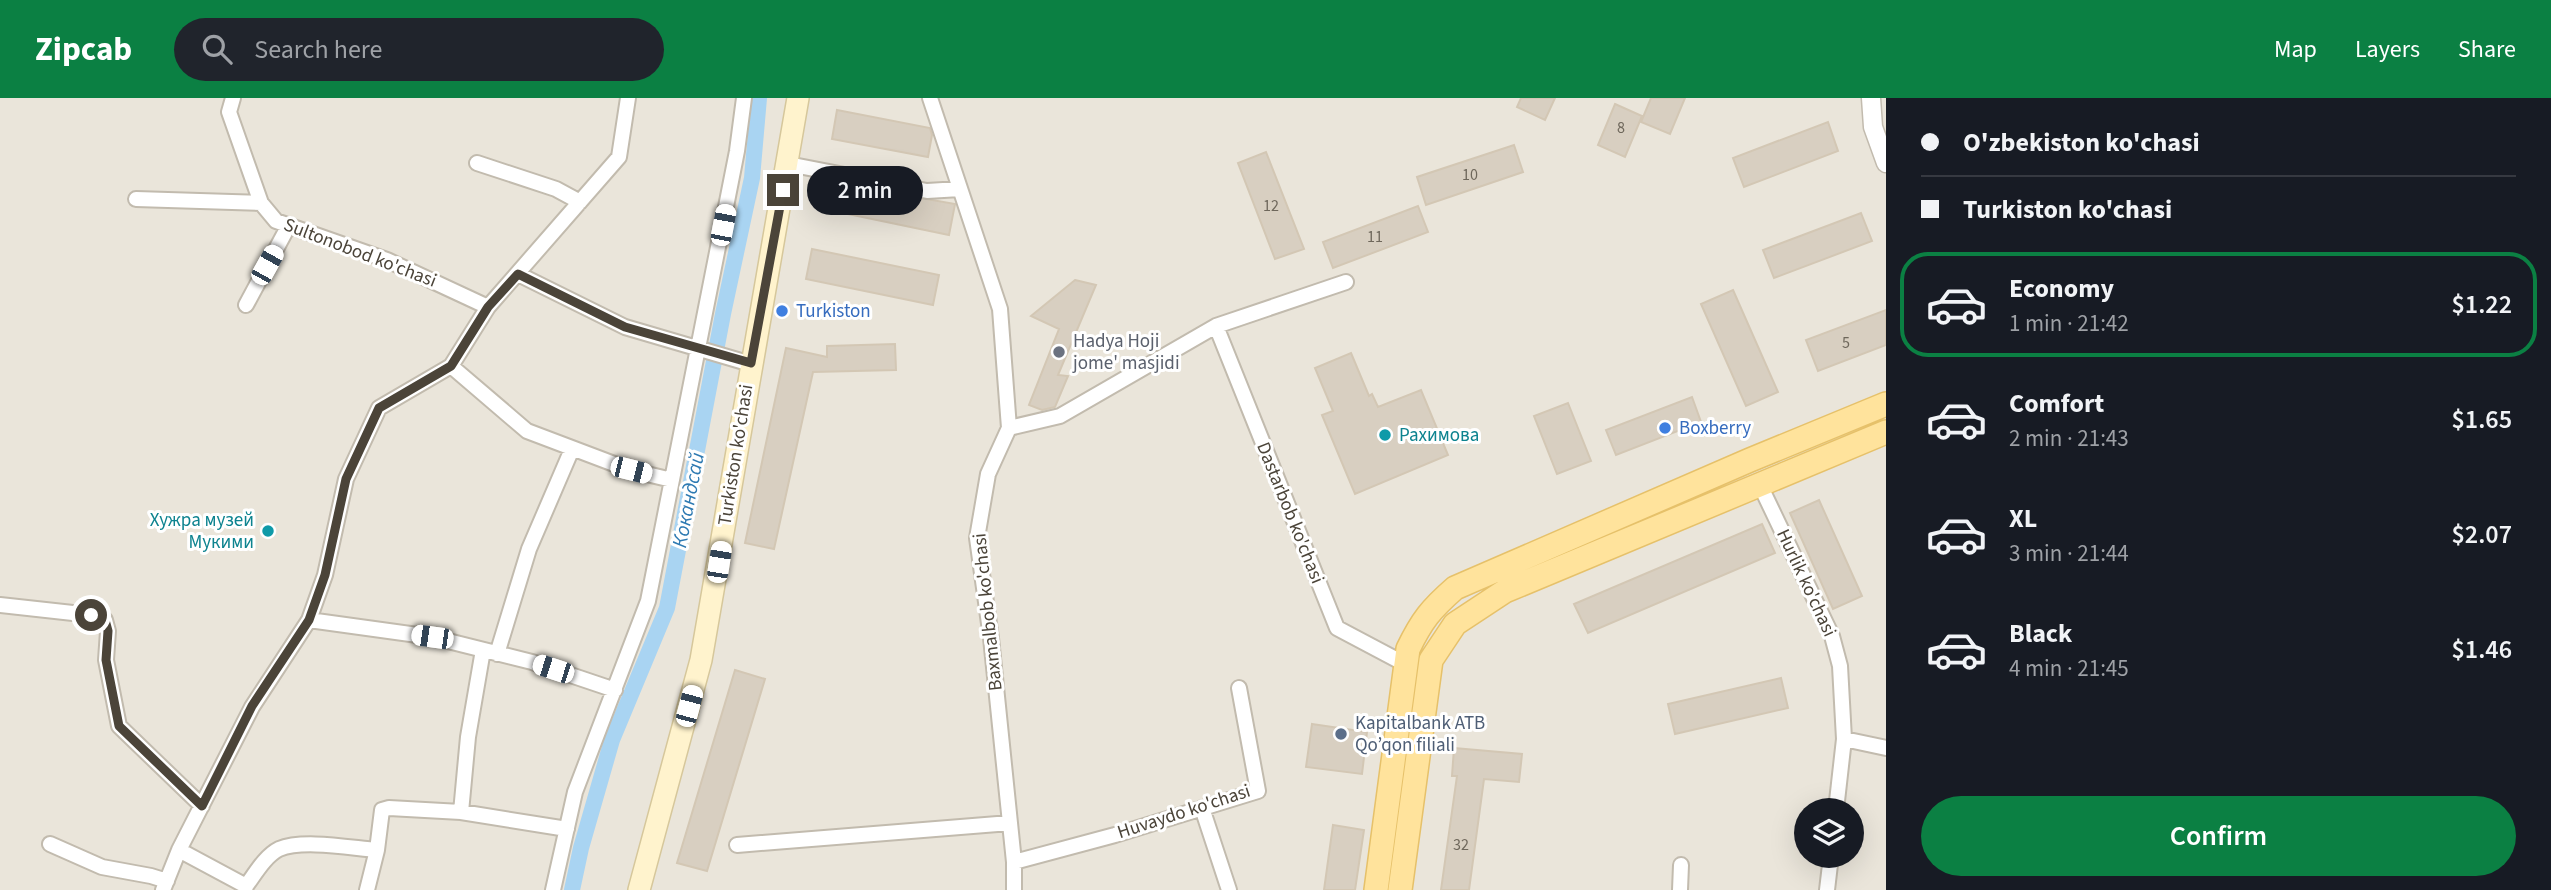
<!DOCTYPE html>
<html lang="en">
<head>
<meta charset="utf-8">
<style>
  body { margin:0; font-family:"Source Sans 3",sans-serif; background:#20242c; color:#f1f3f6; height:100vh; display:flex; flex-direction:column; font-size:26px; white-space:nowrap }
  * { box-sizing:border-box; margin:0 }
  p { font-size:23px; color:#9ea1a6 }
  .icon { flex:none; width:38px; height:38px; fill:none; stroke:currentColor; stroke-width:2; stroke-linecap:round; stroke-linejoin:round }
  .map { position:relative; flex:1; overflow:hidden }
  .sheet { display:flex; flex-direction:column; background:#171b24; width:665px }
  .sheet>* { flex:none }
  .guide { display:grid; align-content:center; height:154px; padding:0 35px; background:#171b24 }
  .tools { position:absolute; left:1794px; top:700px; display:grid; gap:14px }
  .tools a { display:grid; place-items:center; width:70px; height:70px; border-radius:50%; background:#171b24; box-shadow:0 7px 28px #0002; font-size:35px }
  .end { position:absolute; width:32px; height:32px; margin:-16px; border:9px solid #4b4439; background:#fff; box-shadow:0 0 0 4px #fff }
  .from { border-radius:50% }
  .bubble { position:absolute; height:49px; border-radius:24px; background:#171b24; box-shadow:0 7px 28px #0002; font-size:23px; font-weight:600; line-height:49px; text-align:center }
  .car { position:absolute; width:21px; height:42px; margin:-21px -10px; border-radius:9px; box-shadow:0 0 5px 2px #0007; background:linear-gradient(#fff 24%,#345 0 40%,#fff 0 76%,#345 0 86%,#fff 0) }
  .guide b { display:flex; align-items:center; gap:24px; height:66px; font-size:26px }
  .guide b+b { border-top:2px solid #363941 }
  .guide i { width:18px; height:18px; background:#f1f3f6 }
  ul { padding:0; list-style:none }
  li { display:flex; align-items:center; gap:21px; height:105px; margin:0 14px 10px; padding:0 21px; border:4px solid transparent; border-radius:28px }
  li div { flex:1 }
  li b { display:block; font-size:26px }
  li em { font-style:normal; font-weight:600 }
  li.selected { border-color:#0b8043 }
  li>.icon { width:63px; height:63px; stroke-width:1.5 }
  .button { display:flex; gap:14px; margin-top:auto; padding:14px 35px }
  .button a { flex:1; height:80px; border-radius:42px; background:#0b8043; color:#fff; font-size:28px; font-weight:600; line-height:80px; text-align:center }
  header { display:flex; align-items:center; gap:42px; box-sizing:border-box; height:98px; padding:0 35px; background:#0b8043; color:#fff }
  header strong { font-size:33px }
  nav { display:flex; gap:38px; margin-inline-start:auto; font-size:24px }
  .search { width:490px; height:63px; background:#20242c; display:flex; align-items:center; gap:18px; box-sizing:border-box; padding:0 24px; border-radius:38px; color:#9ea1a6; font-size:26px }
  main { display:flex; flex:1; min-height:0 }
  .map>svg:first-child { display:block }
  .residential { fill:#eae5da; fill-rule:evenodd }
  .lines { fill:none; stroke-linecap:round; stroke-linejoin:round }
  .canal { stroke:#a9d4f2; stroke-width:16 }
  .building { fill:#d8cfc1; stroke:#d3c7b4; stroke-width:2 }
  .minor-casing { stroke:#c2bbae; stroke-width:18 }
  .tertiary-casing { stroke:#c2bbae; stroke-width:21 }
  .secondary-casing { stroke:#d6c79b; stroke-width:24 }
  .primary-casing { stroke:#e6c16a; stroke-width:26 }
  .minor { stroke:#fff; stroke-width:14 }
  .tertiary { stroke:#fff; stroke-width:18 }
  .secondary { stroke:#fff3cd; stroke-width:21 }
  .primary { stroke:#ffe39c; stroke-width:23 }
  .route { stroke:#4b4439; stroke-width:9 }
  .shop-dot { fill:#3f7fe0; stroke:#fff; stroke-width:2.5 }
  .worship-dot { fill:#6b7280; stroke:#fff; stroke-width:2.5 }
  .culture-dot { fill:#0f9aa8; stroke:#fff; stroke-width:2.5 }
  .service-dot { fill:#5c6f8a; stroke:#fff; stroke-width:2.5 }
  .labels { text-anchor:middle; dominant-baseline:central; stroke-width:6; stroke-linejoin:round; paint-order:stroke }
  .number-label { font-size:16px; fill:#6e675b }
  .street-label { font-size:19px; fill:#4b4439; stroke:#fff }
  .shop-label { font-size:19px; fill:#366cbe; stroke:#fff; text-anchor:start }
  .worship-label { font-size:19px; fill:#5b616d; stroke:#fff; text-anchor:start }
  .culture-label { font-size:19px; fill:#0d838f; stroke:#fff; text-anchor:start }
  .service-label { font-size:19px; fill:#4e5e75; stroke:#fff; text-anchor:start }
  .water-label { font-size:21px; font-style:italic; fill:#2e7ab2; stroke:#fff }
</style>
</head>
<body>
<header>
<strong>Zipcab</strong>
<div class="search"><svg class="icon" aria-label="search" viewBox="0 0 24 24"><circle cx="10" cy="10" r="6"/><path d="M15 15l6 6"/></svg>Search here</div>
<nav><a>Map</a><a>Layers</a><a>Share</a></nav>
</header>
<main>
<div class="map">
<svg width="1886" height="792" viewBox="0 0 1886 792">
  <rect width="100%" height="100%" fill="#f6f3ec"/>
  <path class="residential" d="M0,0H1886V792H0ZM1806,712H1852V758H1806Z"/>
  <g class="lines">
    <path class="canal" d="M572,792L581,750L612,642L667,510L723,216L752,80L759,0"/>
  </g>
  <path class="building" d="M1521,0H1555L1545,22L1517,9Z
    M1651,0H1685L1670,36L1641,24Z
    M1615,6L1642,18L1625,59L1598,47Z
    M837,12L930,30L932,37L928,59L832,41Z
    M1828,24L1838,53L1744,89L1733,60Z
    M1514,47L1523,74L1426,107L1417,79Z
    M1266,54L1304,151L1275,161L1238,65Z
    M825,83L955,106L949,137L819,110Z
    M1418,108L1428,134L1333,170L1323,144Z
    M1861,115L1872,143L1774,180L1763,152Z
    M812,151L939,177L933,207L806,181Z
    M1075,182L1096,187L1058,277L1068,278L1055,309L1042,312L1029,307L1059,231L1031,218Z
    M1733,192L1778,294L1746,308L1701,206Z
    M1886,212V247L1818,273L1806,242Z
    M895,246L896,272L813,274L774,451L745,445L786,250L827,259V248Z
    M1351,255L1369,298L1372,296L1378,309L1421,292L1448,357L1355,396L1322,317L1333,313L1315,270Z
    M1692,299L1701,324L1616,357L1606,332Z
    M1568,305L1591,363L1557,376L1534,318Z
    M1819,402L1862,498L1833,511L1790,415Z
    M1762,426L1775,455L1588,535L1574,506Z
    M735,572L765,581L707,773L677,765Z
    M1781,580L1788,610L1675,636L1668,606Z
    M1312,626L1367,634L1362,676L1306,669Z
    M1454,650L1522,656L1519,684L1484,681L1469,792H1441L1457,678H1452Z
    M1333,727L1364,732L1355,792H1324Z"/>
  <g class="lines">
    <g class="minor-casing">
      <path id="minor" d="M233,0L229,14L261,105L276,123L387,162L488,209
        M930,0L1000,211L1009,330L988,376L977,440L991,540L1014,764V792
        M477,65L556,91L580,104
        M788,66L927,93L960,91
        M136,101L261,105
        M518,176L625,229L751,266
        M246,207L289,127
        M1216,228L1337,530L1405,566
        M451,268L527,333L630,372L672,382
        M1009,330L1060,318L1216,228L1346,184
        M1760,387L1832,538L1840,568L1844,641L1836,712
        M0,507L91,517L105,522L108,533L106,562L119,628L202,708
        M309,522L432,539L532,564L615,592
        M497,556L529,451L572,351
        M1844,641L1886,650
        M1202,710L1229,792
        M461,714L468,639L483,552
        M50,746L102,769L151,778L167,783
        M737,747L1010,725
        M179,752L246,788L245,792
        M1014,764L1115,737L1258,693L1239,590
        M246,788C255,776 265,758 279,751C303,741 351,750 377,752
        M163,792L179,752L252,609L309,522L325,477L346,381L379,310L451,268L488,209L619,59L628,0
        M367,792L377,752L382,712L389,710L461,714L567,731
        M553,792L575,694L648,503L737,53L744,0
        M1680,792L1681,767
        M1827,792L1831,758"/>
    </g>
    <g class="tertiary-casing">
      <path id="tertiary" d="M1871,0L1873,29L1886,65"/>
    </g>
    <g class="secondary-casing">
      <path id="secondary" d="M639,792L701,562L798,0"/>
    </g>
    <g class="primary-casing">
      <path id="primary" d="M1376,792L1408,551C1422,522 1431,511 1455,490L1750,362L1886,306
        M1400,792L1431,562L1455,526L1505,493L1886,334"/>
    </g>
    <use href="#minor" class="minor"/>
    <use href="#tertiary" class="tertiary"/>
    <use href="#secondary" class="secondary"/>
    <use href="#primary" class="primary"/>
  </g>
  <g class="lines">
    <path class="route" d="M91,517L105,522L108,533L106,562L119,628L202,708L252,608L309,522L325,477L346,381L379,310L451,268L488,209L518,176L625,229L751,265L783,92"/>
  </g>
  <g class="shop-dot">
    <circle cx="782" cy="213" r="7"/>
    <circle cx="1665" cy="330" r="7"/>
  </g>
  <circle class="worship-dot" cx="1059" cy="254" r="7"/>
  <g class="culture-dot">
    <circle cx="1385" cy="337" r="7"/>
    <circle cx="268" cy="433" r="7"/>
  </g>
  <circle class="service-dot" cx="1341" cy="636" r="7"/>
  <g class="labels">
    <g class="number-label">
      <text x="1621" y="30">8</text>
      <text x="1470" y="77">10</text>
      <text x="1271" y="108">12</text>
      <text x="1375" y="139">11</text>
      <text x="1846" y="245">5</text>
      <text x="1461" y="747">32</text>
    </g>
    <g class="street-label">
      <text transform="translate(360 155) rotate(21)">Sultonobod ko'chasi</text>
      <text transform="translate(736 357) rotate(-81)">Turkiston ko'chasi</text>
      <text transform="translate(1290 415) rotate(68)">Dastarbob ko'chasi</text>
      <text transform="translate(1806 485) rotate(65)">Hurlik ko'chasi</text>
      <text transform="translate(988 514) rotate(-96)">Baxmalbob ko'chasi</text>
      <text transform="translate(1184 714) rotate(-18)">Huvaydo ko'chasi</text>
    </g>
    <g class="shop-label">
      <text x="796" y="213">Turkiston</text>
      <text x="1679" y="330">Boxberry</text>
    </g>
    <g class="worship-label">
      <text x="1073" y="243">Hadya Hoji<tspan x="1073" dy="22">jome' masjidi</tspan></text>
    </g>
    <g class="culture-label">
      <text x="1399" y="337">Рахимова</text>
      <text x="254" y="422" text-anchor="end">Хужра музей<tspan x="254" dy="22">Мукими</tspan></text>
    </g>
    <g class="service-label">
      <text x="1355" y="625">Kapitalbank ATB<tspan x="1355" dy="22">Qo’qon filiali</tspan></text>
    </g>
    <g class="water-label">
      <text transform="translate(688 402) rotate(-79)">Кокандсай</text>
    </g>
  </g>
</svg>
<div class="tools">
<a><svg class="icon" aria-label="layers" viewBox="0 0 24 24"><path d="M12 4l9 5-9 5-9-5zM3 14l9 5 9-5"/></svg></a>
</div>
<i class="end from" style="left:91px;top:517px"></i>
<i class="end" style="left:783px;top:92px"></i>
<div class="bubble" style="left:807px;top:68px;width:116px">2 min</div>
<i class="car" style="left:723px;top:127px;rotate:11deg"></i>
<i class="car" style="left:267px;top:167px;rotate:29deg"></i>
<i class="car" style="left:631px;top:372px;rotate:104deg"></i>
<i class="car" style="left:719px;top:464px;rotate:9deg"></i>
<i class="car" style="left:432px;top:539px;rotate:278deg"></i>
<i class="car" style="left:553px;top:571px;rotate:288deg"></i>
<i class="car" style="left:689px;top:608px;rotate:15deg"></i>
</div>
<section class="sheet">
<div class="guide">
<b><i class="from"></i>O'zbekiston ko'chasi</b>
<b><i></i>Turkiston ko'chasi</b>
</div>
<ul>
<li class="selected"><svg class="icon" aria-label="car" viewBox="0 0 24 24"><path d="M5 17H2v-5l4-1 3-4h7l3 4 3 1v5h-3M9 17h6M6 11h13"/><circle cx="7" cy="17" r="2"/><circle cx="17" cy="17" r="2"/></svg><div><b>Economy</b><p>1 min · 21:42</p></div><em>$1.22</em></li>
<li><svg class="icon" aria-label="car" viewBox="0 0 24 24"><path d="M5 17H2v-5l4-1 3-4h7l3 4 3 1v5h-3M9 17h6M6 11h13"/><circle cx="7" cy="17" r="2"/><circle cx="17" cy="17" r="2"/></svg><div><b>Comfort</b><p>2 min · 21:43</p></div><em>$1.65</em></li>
<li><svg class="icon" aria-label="car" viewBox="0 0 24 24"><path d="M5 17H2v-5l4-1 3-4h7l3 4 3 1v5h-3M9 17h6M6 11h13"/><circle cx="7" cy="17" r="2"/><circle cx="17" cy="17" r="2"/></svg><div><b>XL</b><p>3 min · 21:44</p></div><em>$2.07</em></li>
<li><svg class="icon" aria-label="car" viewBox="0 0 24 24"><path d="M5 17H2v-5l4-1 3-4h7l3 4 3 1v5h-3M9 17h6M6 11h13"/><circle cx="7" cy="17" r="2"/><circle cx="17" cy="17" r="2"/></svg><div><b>Black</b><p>4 min · 21:45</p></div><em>$1.46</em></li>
</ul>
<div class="button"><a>Confirm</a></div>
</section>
</main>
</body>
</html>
